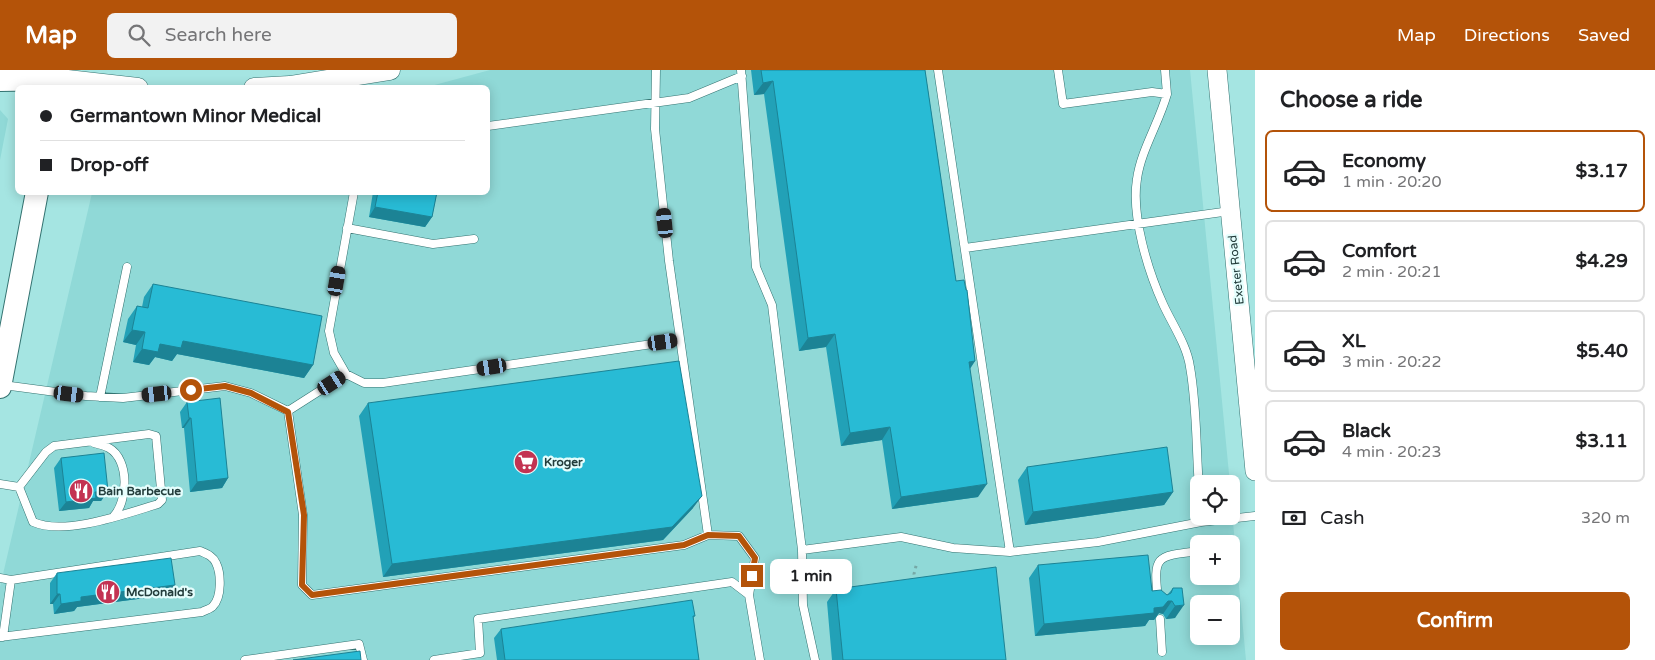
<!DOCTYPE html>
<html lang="en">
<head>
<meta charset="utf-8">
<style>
  body { margin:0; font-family:"Varela Round",sans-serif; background:#f2f2f2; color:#202124; height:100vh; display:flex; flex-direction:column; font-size:19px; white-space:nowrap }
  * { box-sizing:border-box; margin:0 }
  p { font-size:16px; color:#757577 }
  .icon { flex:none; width:28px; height:28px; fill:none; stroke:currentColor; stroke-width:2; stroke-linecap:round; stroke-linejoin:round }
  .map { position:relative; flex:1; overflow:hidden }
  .sheet { display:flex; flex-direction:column; background:#fff; width:400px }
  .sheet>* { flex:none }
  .banner { position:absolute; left:15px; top:15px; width:475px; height:110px; border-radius:8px; box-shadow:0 2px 12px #0003; display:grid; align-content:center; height:110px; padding:0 25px; background:#fff }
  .tools { position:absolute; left:1190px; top:405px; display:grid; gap:10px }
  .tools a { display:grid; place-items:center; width:50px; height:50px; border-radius:8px; background:#fff; box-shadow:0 2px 12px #0003; font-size:25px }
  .end { position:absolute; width:22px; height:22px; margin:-11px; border:6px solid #b45309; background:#fff; box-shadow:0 0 0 2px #fff }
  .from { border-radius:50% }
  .bubble { position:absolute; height:35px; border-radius:8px; background:#fff; box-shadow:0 2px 12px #0003; font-size:16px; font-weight:800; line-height:35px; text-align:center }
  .car { position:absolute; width:15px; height:30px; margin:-15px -8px; border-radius:6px; box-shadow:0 0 4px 1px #0007; background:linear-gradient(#222 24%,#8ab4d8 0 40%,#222 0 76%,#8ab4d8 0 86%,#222 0) }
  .banner b { display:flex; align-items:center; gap:18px; height:48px; font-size:19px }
  .banner b+b { border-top:1px solid #e0e0e0 }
  .banner i { width:12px; height:12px; background:#202124 }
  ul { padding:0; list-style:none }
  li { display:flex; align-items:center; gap:15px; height:82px; margin:0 10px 8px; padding:0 15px; border:2px solid #e0e0e0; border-radius:8px }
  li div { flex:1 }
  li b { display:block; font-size:19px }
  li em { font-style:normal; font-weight:800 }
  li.on { border-color:#b45309 }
  li>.icon { width:45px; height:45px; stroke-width:1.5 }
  h2 { padding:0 25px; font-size:22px; line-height:60px }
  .pay { display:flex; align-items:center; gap:12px; height:55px; padding:0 25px; font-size:19px }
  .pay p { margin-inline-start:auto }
  .cta { display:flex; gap:10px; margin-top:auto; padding:10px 25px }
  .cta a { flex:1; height:58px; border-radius:8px; background:#b45309; color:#fff; font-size:20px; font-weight:800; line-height:58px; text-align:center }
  header { display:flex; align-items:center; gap:30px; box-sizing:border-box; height:70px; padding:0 25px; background:#b45309; color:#fff }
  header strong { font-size:24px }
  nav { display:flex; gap:28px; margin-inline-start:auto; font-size:18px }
  .search { width:350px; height:45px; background:#f2f2f2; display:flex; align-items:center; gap:12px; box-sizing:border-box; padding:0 18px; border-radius:8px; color:#757577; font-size:19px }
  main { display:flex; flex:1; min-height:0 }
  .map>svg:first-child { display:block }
  .built { fill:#90d9d7; fill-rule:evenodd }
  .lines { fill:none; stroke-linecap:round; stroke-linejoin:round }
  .service-casing { stroke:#347371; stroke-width:9 }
  .tertiary-casing { stroke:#347371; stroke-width:20 }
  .secondary-casing { stroke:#347371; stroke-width:21 }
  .primary-casing { stroke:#347371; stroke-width:24 }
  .path { stroke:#76a8a6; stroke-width:3; stroke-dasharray:2.5 4; stroke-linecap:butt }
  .service { stroke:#fff; stroke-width:8 }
  .tertiary { stroke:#fff; stroke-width:19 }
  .secondary { stroke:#fff; stroke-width:20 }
  .primary { stroke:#fff; stroke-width:22 }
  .wall { fill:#22a1b7 }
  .shaded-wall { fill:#1c8395 }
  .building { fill:#28bbd5; stroke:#1c8395 }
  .route { stroke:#b45309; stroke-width:6 }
  .labels { text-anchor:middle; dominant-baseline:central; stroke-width:4.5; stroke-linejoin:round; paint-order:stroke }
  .street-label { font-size:12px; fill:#233d3c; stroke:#e5fefd }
  .poi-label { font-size:12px; font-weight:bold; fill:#233d3c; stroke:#e5fefd; text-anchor:start }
</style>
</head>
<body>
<header>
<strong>Map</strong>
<div class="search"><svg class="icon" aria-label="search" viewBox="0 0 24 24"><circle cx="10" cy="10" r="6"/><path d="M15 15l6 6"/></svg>Search here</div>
<nav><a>Map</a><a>Directions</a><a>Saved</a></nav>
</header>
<main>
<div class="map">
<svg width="1255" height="590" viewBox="0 0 1255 590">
  <rect width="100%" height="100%" fill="#a5e5e2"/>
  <path class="built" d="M490,0H1190L1230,414H1199V446H1231V431L1246,590H0V517L92,123L488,122V18L427,17ZM1199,474H1231V506H1199ZM1199,534H1231V566H1199Z
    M0,40L8,49L0,90Z"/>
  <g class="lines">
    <g class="service-casing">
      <path id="service" d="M656,0L655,59L669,191L708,465
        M741,0L756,197L772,235L802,480L901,467L953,478L1010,482L1098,472L1201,452L1255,446
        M938,0L1010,482
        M1058,0L1063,34L1152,22L1167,24C1159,53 1141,80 1137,109C1131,146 1148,201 1163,234C1172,254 1187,275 1190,297C1197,336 1196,378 1199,418
        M1165,0L1167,24
        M488,56L689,28L742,6
        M347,158L433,174L474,169
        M965,178L1230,141
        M346,304L364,313H383L680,270
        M3,315L86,326L123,328L225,316L251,323L288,341L303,445L302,515L312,525L684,475L708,465L739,466L755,488L749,525
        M100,327L127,197
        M288,341L346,304L334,283L329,261L354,122
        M149,364L156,366L162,430L158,434C125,444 65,466 33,452L19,417L46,382L54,376Z
        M94,373C98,374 105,376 109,378C130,390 128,432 113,447
        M0,414L19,417
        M802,480L803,535L815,590
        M0,508L11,510L200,481C207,484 213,486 216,493C221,503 222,527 213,536C211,539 205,540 202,542L0,567
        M1158,529C1153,485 1156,486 1199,481
        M1160,549L1162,582
        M3,567L11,510
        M245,590L359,574L363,590
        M434,590L480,583L478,549L732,512L749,525L760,590"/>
    </g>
    <g class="tertiary-casing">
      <path id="tertiary" d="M1217,0L1255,401"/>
    </g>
    <g class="secondary-casing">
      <path id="secondary" d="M59,9L138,18
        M254,18L290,16L390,0"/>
    </g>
    <g class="primary-casing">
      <path id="primary" d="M0,10L59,9
        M0,317L37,122"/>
    </g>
    <path class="path" d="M915,511L914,504L917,492"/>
    <use href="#service" class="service"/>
    <use href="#tertiary" class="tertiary"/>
    <use href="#secondary" class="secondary"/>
    <use href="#primary" class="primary"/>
  </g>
  <path class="wall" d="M751,0H925L956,211L975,291L970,299L978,427L892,439L882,370L841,376L826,277L799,281L764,24L754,25Z
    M373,122H437L432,147L425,157L369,147Z
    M153,214L313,295L304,308L177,284L172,291L155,287L149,295L133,292L136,275L123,272L128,249L137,236L142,237L144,227Z
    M187,332L228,408L222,418L190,422L184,358H182L180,342Z
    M368,333L693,438L663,470L383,507L359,346Z
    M61,388L108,421L101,431H93L89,438L59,441L54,398Z
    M1027,397L1173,422L1164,435L1025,455L1018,410Z
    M1038,495L1152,521L1167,525L1168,524L1173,518H1182L1175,548L1166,549L1163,544L1159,543L1154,550H1149L1145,556L1035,566L1029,508Z
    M57,503L175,515L168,525L77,537L74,541L54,544L53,534H50V513Z
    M836,519L1006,590H832L827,532Z
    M695,546L693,548L699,590H497L494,568L501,559Z"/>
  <path class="shaded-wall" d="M773,11L764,24L754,25L763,13Z
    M375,137L432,147L425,157L369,147Z
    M132,260L145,262L136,275L123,272Z
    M835,264L826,277L799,281L808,268Z
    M183,271L313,295L304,308L177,284L172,291L155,287L149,295L133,292L142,279L160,274Z
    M975,291L966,304L969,292Z
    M189,348H191L184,358H182Z
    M890,357L882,370L841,376L850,363Z
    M228,408L222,418L190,422L197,412Z
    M987,414L978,427L892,439L901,427Z
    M108,421L101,431H93L89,438L59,441L66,432L95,422Z
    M1173,422L1164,435L1025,455L1033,442Z
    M702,426L693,438L663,470L383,507L392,494Z
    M175,515L168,525L77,537L74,541L54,544L61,534L81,527Z
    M57,524H60L53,534H50Z
    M1168,531H1172L1163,544L1159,543L1154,550H1149L1145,556L1035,566L1044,554L1154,538Z
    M1184,535L1175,548L1166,549L1175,536Z"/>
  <path class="building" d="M761,0H925L956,211L964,210L966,220H967L975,291L969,292L987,414L901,427L890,357L850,363L835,264L808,268L773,11L763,13Z
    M378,122H437L432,147L375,137Z
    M153,214L322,246L313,295L183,271L181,278L160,274L158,282L142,279L145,262L132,260L137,236L148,238Z
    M679,291L702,426L672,457L392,494L368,333Z
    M220,328L228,408L197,412L191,348H189L187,332Z
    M1167,377L1173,422L1033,442L1027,397Z
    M104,383L108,421L95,422L96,428L66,432L61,388Z
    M1148,485L1152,521L1161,520L1167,525L1171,523L1173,518H1182L1184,535L1175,536L1172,531H1168L1163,537L1154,538V543L1044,554L1038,495Z
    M171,488L175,515L81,527V531L61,534L60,524H57V503Z
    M996,497L1006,590H843L836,519Z
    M692,530L695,546H693L699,590H505L501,559Z
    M360,581L361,590H293Z"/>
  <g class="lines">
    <path class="route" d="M191,320L225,316L251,323L288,342L304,445L302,515L312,525L684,475L708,465L739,466L755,488L752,506"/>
  </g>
  <defs>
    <g id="supermarket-disc" transform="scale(1.25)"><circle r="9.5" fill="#c33352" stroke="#e5fefd"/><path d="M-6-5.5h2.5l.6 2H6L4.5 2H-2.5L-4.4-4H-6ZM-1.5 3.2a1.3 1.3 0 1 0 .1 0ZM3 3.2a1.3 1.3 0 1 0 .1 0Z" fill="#fff"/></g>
    <g id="restaurant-disc" transform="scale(1.25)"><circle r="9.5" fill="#c33352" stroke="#e5fefd"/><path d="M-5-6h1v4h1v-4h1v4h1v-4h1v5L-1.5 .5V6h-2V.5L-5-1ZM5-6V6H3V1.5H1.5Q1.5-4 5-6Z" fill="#fff"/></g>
  </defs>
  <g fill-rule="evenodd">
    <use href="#supermarket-disc" x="526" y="392"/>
    <use href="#restaurant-disc" x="81" y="421"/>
    <use href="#restaurant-disc" x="108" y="522"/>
  </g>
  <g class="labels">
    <g class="street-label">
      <text transform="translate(1236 200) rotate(-96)">Exeter Road</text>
    </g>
    <g class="poi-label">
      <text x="544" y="392">Kroger</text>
      <text x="98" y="421">Bain Barbecue</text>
      <text x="126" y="522">McDonald's</text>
    </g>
  </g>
</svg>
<div class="tools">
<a><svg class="icon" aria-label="locate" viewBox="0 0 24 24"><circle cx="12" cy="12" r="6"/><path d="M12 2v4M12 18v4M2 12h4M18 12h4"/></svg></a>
<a>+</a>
<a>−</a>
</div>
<i class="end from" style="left:191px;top:320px"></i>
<i class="end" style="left:752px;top:506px"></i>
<div class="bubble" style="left:770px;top:489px;width:82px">1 min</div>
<i class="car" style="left:665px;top:153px;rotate:354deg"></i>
<i class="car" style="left:337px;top:211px;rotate:10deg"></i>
<i class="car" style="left:663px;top:272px;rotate:82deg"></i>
<i class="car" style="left:492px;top:297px;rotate:261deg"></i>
<i class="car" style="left:332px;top:313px;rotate:57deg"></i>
<i class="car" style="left:69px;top:324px;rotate:97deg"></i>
<i class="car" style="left:157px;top:324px;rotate:264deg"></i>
<div class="banner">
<b><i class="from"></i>Germantown Minor Medical</b>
<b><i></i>Drop-off</b>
</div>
</div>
<section class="sheet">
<h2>Choose a ride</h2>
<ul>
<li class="on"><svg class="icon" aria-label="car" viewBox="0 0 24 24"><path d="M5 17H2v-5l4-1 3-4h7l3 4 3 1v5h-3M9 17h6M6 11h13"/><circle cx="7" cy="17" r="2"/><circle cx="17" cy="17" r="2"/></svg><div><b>Economy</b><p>1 min · 20:20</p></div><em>$3.17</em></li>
<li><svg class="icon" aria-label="car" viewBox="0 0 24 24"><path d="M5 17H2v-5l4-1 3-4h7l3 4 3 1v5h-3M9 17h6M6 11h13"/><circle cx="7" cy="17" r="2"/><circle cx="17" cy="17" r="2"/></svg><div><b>Comfort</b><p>2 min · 20:21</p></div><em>$4.29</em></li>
<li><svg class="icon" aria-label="car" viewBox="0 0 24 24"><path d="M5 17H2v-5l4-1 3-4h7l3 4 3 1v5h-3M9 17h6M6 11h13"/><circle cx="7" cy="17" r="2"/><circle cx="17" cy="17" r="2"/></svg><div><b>XL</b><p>3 min · 20:22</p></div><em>$5.40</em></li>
<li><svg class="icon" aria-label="car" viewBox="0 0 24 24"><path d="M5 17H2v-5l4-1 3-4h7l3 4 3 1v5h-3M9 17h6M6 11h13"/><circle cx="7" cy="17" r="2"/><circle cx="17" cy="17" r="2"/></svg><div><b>Black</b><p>4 min · 20:23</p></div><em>$3.11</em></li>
</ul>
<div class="pay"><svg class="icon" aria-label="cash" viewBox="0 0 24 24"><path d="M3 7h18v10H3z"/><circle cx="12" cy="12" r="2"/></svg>Cash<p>320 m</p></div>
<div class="cta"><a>Confirm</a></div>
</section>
</main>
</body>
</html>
